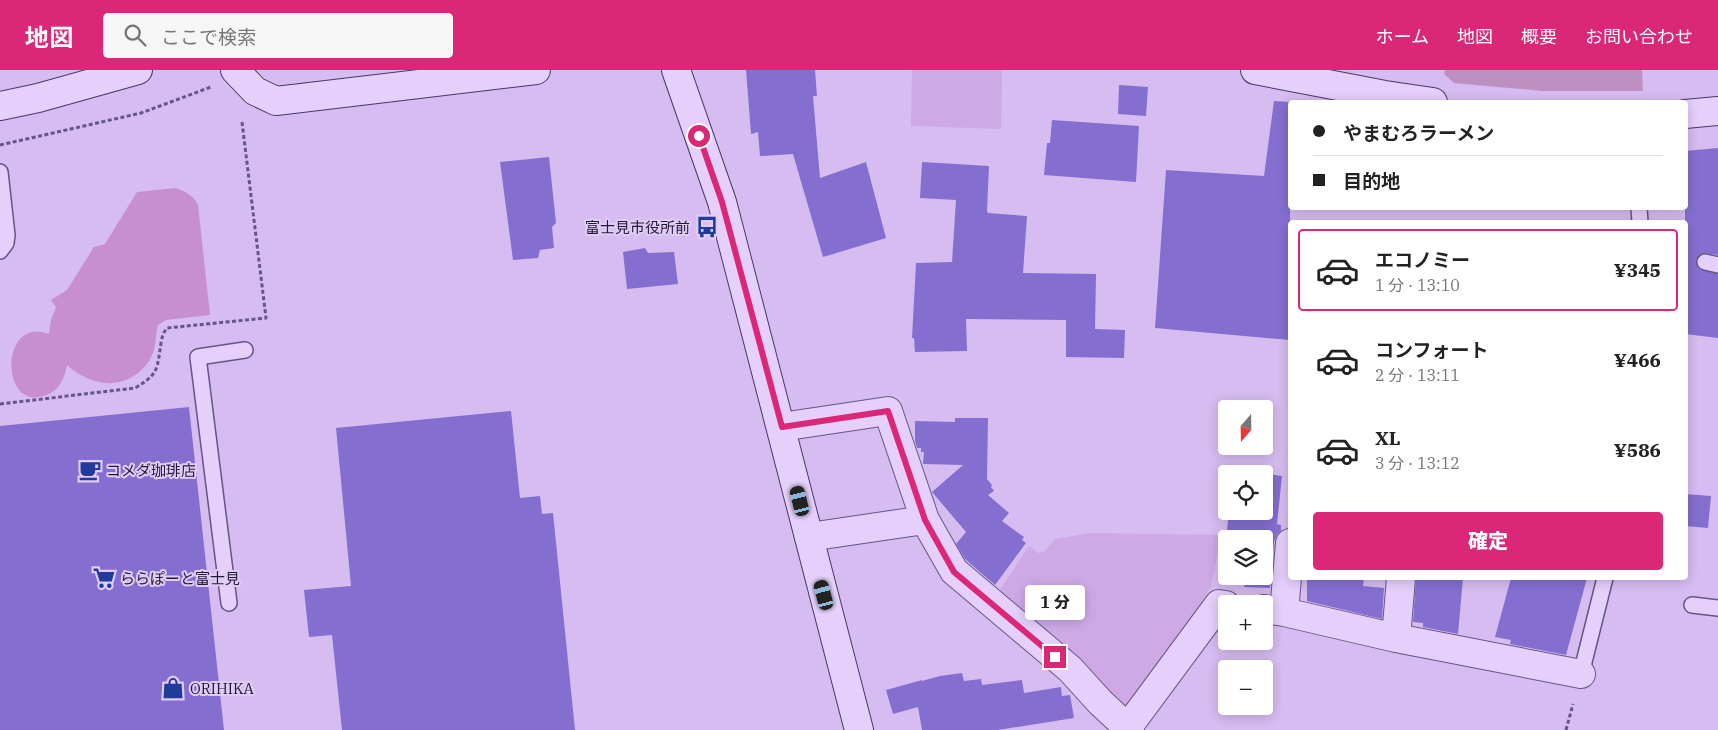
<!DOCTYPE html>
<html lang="ja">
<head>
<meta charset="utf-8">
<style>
  body { margin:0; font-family:"IBM Plex Serif","Noto Sans JP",serif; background:#f6f6f6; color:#222; height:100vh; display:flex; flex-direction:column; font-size:19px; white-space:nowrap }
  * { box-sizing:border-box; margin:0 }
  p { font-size:16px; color:#767676 }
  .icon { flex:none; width:28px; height:28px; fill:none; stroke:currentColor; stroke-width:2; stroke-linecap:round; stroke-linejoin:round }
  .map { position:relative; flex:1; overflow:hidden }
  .drawer { position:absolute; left:1288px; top:150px; width:400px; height:360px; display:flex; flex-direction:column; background:#fff; border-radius:5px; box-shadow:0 2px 12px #0003 }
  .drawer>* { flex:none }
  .banner { position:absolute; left:1288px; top:30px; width:400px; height:110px; border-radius:5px; box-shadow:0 2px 12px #0003; display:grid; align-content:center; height:110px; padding:0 25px; background:#fff }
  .needle { width:32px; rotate:200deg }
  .tools { position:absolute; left:1218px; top:330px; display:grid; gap:10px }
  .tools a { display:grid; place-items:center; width:55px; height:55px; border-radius:5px; background:#fff; box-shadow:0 2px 12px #0003; font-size:25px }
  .end { position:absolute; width:22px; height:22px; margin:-11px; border:6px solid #db2777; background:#fff; box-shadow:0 0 0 2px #fff }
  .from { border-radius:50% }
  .bubble { position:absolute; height:35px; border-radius:5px; background:#fff; box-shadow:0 2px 12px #0003; font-size:16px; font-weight:800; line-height:35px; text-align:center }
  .car { position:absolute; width:15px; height:30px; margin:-15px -8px; border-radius:6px; box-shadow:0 0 4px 1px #0007; background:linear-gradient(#222 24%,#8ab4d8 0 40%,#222 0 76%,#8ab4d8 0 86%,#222 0) }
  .banner b { display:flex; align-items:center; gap:18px; height:48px; font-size:19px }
  .banner b+b { border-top:1px solid #e0e0e0 }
  .banner i { width:12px; height:12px; background:#222 }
  ul { padding:9px 0 0; list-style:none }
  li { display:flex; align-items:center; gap:15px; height:82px; margin:0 10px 8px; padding:0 15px; border:2px solid transparent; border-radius:5px }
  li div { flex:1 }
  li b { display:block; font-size:19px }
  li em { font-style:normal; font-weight:800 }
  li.on { border-color:#db2777 }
  li>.icon { width:45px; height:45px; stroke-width:1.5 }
  .action { display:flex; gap:10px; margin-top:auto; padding:10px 25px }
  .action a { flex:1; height:58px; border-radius:5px; background:#db2777; color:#fff; font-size:20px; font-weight:800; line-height:58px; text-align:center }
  header { display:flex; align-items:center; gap:30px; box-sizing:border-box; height:70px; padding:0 25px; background:#db2777; color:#fff }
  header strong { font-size:24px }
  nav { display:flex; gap:28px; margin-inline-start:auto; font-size:18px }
  .search { width:350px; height:45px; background:#f6f6f6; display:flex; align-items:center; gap:12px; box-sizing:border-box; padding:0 18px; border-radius:5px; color:#767676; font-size:19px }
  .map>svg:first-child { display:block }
  .farmland { fill:#cfa9e6 }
  .green { fill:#c88fce }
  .cemetery { fill:#be90c2 }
  .building { fill:#846fd0 }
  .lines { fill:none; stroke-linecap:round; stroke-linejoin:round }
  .lane-casing { stroke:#655588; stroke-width:18 }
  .street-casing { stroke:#655588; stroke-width:30 }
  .secondary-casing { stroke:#473869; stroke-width:30 }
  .path { stroke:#655588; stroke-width:3; stroke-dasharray:4 2.5; stroke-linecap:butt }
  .lane { stroke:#e5cffb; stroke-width:15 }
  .street { stroke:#e5cffb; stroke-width:28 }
  .secondary { stroke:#e5cffb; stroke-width:28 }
  .route { stroke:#db2777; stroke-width:6 }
  .labels { text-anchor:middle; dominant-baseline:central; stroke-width:4; stroke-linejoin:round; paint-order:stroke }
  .poi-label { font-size:15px; fill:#221a36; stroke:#e1cbf7; text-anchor:start }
</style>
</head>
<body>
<header>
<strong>地図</strong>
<div class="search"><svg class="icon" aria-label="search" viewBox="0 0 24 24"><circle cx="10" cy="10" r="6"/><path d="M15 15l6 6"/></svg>ここで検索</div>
<nav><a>ホーム</a><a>地図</a><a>概要</a><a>お問い合わせ</a></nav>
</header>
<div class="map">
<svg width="1718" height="660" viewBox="0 0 1718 660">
  <rect width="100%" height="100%" fill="#d6bcf0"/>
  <path class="farmland" d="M912,0H1002L1001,59L911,56Z
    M1090,463L1221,465L1211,517L1173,577L1133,636H1122L997,524L1029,476L1038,483L1044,482L1055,469Z"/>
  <path class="green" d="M176,118C186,122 193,125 198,135L210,245L166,250L158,255C155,265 157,275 152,285C149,293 144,298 138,303C115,321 87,313 67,295C64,310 59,322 43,326C0,340 0,245 49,264L51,250L56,237L51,230L67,220L94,177L105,174L137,122Z"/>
  <path class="cemetery" d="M1445,0H1642L1643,21H1542L1454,13L1444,4Z"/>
  <path class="building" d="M746,0H815L817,26H813L820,108L866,92L886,168L823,187L793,84L760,86L758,62L751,64Z
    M1119,15L1148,17L1146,46L1118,44Z
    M1274,31L1290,32V270L1155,258L1166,100L1264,106Z
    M1052,50L1139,56L1136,112L1044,105L1047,73H1050Z
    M1718,78V185L1703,183L1698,186L1696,190L1699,199L1718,204V268L1685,264V81Z
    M549,87L556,153L552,157L554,178L540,180L538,188L513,190L500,92Z
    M922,92L989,96L987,141L988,143L1027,146L1023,203L1096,204L1095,259L1125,260L1124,288L1066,287V250L966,249L967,281L915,282L914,268H912L916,193L952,192L956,130L920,128Z
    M645,178L648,183L674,182L678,214L627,219L623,182Z
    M189,337L224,660H0V356Z
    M511,341L520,428L540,426L542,444L553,443L575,660H342L332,565L309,567L304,520L351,516L336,358Z
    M955,348H988L987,409L992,415L991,417L994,421L988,425L1009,443L1002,451L1024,467L1022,470L1026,473L995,515L965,489L956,474L966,462L932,422L963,395L923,394L924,382H921V378H917L915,371V351L955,352Z
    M1253,402L1282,406L1277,454L1281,455V461L1277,464L1274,472L1270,518L1244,517L1245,514L1227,513L1228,506H1264V469H1226L1229,441H1264V404H1252Z
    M1685,424L1711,426L1708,458L1685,456Z
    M1307,508H1364L1363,516L1384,518L1382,549L1307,531Z
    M1416,508H1463L1458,564L1423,557V553L1413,552Z
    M1511,508H1587L1566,585L1510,574L1511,570L1495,567Z
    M962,603L964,611L981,609L982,615L1022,610L1024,623L1061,617L1062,626L1070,625L1074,648L998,660H922L918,637L893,644L886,620L922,610V611L940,606Z"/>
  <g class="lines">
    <g class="lane-casing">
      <path id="lane" d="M0,102L7,165L6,173L0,181
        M1639,138L1640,152
        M1705,192L1718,195
        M229,533L198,287L245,280
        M1692,535L1718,538
        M1581,604L1605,508"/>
    </g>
    <g class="street-casing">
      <path id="street" d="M781,357L888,341L925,450
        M809,467L925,450L954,501L1070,599L1100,632L1130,660
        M1264,539L1284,542L1396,568L1581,604
        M1284,542L1290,473
        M1396,568L1401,508
        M1128,657L1219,534L1226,535"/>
    </g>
    <g class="secondary-casing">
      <path id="secondary" d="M235,0L255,21L276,31L536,0
        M676,0L722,132L859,660
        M1255,0L1385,25L1433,32
        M0,36L38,28L138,0
        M1685,44L1718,41"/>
    </g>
    <path class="path" d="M0,75L141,43L211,17
      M0,334L135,318C159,304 157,299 161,273C162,267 163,263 167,258L266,248L242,52
      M1566,660L1573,634"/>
    <use href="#lane" class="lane"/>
    <use href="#street" class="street"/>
    <use href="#secondary" class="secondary"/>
  </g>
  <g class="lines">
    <path class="route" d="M699,66L722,132L782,357L888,341L925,450L954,502L1055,587"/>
  </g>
  <defs>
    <g id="bus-bare" transform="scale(1.725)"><path d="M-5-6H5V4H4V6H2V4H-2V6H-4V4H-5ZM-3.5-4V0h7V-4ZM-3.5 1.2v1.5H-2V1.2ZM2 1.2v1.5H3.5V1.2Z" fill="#213b9a" stroke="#e1cbf7" stroke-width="2.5" paint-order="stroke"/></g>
    <g id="cafe-bare" transform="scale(1.725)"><path d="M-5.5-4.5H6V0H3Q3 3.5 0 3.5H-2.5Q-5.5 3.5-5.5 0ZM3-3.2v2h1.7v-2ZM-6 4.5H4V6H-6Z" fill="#213b9a" stroke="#e1cbf7" stroke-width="2.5" paint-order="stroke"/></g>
    <g id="supermarket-bare" transform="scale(1.725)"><path d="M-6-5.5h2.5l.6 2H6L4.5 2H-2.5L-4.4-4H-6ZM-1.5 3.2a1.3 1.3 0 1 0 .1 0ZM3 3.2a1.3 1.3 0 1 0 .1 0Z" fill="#213b9a" stroke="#e1cbf7" stroke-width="2.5" paint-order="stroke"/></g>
    <g id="shop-bare" transform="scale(1.725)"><path d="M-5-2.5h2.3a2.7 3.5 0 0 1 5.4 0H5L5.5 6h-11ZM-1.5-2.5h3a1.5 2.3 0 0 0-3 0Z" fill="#213b9a" stroke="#e1cbf7" stroke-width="2.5" paint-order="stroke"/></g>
  </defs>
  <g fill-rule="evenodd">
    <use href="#bus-bare" x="707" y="157"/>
    <use href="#cafe-bare" x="90" y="400"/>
    <use href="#supermarket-bare" x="104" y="508"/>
    <use href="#shop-bare" x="173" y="618"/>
  </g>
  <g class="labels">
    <g class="poi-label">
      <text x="690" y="157" text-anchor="end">富士見市役所前</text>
      <text x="106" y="400">コメダ珈琲店</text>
      <text x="120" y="508">ららぽーと富士見</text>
      <text x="190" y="618">ORIHIKA</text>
    </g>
  </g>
</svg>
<div class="tools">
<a><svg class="needle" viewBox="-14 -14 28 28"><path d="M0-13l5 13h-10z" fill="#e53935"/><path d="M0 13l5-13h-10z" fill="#767676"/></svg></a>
<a><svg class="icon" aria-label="locate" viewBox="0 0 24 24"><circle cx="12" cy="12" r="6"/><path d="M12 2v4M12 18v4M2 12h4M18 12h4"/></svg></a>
<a><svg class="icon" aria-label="layers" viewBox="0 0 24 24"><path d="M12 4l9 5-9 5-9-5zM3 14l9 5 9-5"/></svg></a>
<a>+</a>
<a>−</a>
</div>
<i class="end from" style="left:699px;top:66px"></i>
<i class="end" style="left:1055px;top:587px"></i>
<div class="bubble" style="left:1025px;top:515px;width:60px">1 分</div>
<i class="car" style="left:800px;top:431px;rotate:346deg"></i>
<i class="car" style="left:824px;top:525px;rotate:345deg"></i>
<div class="banner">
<b><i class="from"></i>やまむろラーメン</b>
<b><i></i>目的地</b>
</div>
<section class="drawer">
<ul>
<li class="on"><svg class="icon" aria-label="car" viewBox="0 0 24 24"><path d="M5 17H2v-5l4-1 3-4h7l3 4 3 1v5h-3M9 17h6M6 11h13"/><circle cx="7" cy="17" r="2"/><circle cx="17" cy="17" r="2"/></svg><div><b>エコノミー</b><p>1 分 · 13:10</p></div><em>¥345</em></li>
<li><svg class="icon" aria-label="car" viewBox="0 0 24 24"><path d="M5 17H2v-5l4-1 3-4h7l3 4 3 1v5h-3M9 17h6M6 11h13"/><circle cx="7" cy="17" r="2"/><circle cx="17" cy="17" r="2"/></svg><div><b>コンフォート</b><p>2 分 · 13:11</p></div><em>¥466</em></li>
<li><svg class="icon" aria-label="car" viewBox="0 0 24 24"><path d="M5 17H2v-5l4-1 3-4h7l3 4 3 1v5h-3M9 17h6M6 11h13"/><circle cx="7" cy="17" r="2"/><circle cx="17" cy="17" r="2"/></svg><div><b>XL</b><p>3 分 · 13:12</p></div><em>¥586</em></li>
</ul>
<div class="action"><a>確定</a></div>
</section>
</div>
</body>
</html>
